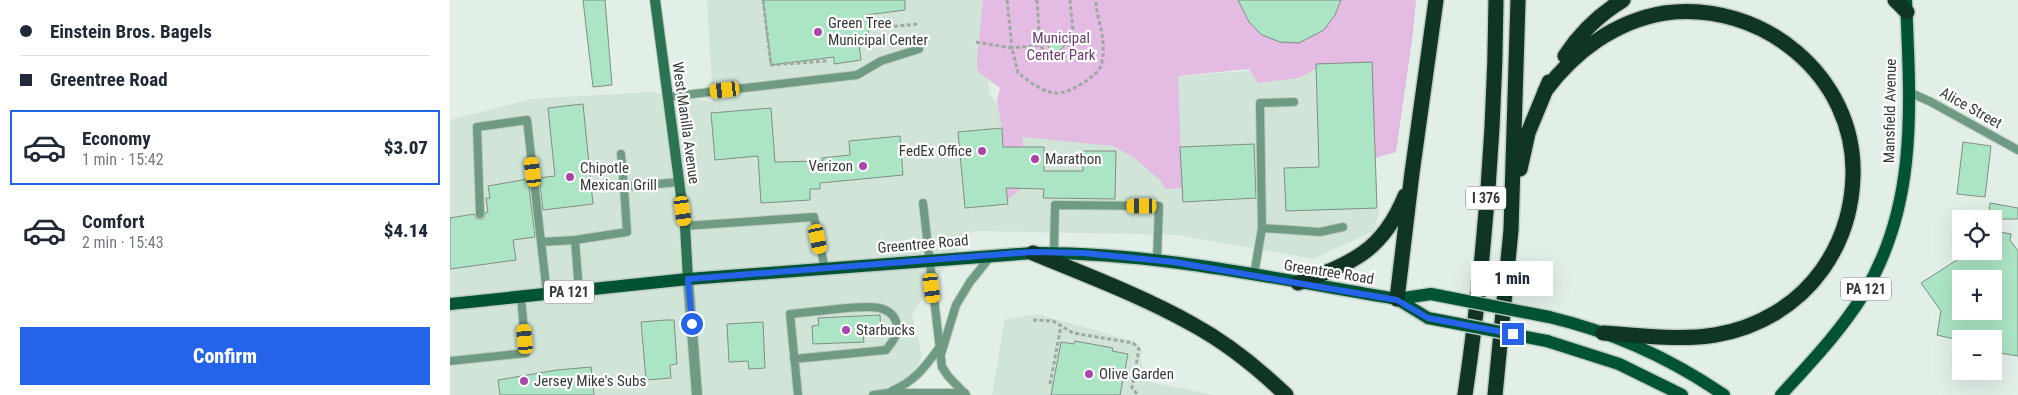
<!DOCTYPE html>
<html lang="en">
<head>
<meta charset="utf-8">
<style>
  body { margin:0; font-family:"Roboto Condensed",sans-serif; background:#f6f6f7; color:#1f2937; height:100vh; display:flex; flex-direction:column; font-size:19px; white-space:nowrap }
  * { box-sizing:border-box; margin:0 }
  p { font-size:16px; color:#747a83 }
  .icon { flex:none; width:28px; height:28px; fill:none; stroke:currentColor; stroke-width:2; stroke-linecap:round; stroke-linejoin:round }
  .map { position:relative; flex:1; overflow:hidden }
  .panel { display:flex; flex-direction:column; background:#fff; width:450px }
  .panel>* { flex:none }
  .banner { display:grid; align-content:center; height:110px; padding:0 20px; background:#fff }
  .buttons { position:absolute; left:1502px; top:210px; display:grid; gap:10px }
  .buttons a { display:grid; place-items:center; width:50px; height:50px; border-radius:0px; background:#fff; box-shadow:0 5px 20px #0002; font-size:25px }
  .end { position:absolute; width:22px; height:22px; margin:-11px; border:6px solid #2563eb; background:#fff; box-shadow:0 0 0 2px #fff }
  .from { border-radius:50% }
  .bubble { position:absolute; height:35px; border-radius:0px; background:#fff; box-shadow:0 5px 20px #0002; font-size:16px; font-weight:800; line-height:35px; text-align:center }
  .car { position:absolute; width:15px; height:30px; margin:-15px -8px; border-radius:6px; box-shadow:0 0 4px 1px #0007; background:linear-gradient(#f5c518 24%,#345 0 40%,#f5c518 0 76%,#345 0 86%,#f5c518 0) }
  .banner b { display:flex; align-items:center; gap:18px; height:48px; font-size:19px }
  .banner b+b { border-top:1px solid #e0e1e3 }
  .banner i { width:12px; height:12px; background:#1f2937 }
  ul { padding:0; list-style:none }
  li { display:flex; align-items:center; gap:15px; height:75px; margin:0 10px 8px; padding:0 10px; border:2px solid transparent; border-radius:0px }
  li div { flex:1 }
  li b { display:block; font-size:19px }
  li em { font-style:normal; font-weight:800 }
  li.current { border-color:#2563eb }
  li>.icon { width:45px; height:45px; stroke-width:1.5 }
  .cta { display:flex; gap:10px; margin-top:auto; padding:10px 20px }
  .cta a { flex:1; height:58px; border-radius:0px; background:#2563eb; color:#fff; font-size:20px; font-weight:800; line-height:58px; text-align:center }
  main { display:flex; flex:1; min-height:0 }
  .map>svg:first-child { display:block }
  .built { fill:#d0e5d8 }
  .green { fill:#e3bbe3 }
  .building { fill:#ace5c5; stroke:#808d85; fill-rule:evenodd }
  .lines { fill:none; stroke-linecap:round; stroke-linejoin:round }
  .lane-casing { stroke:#bfcbc4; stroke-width:10 }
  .street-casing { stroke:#bfcbc4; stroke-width:12 }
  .secondary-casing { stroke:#bfcbc4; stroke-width:12 }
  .primary-casing { stroke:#bfcbc4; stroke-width:15 }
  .highway-casing { stroke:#bfcbc4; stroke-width:18 }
  .path { stroke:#9fa9a3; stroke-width:3; stroke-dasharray:4 2.5; stroke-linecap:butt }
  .lane { stroke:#6f9b83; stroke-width:8 }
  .street { stroke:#6f9b83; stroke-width:10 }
  .secondary { stroke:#2c7352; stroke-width:10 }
  .primary { stroke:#005434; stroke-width:12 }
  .highway { stroke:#103523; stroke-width:15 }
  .primary-bridge-casing { stroke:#bfcbc4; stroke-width:15; stroke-linecap:butt }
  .primary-bridge { stroke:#005434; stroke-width:12 }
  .route { stroke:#2563eb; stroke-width:6 }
  .poi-dot { fill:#a945ab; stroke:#fff; stroke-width:2 }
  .labels { text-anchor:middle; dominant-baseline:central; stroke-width:4.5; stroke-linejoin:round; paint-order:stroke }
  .shield { fill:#fff; stroke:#727573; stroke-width:1 }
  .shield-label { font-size:14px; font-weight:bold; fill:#353a37 }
  .poi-label { font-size:15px; fill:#353a37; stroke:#fff; text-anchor:start }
  .park-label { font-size:15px; fill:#6e3b6f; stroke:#fff }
  .street-label { font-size:15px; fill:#353a37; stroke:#fff }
</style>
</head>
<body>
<main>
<section class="panel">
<div class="banner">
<b><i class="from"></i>Einstein Bros. Bagels</b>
<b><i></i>Greentree Road</b>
</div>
<ul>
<li class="current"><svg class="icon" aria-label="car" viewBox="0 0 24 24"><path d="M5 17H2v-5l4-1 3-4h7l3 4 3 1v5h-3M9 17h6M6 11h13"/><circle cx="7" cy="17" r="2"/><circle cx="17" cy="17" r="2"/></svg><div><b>Economy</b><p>1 min · 15:42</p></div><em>$3.07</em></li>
<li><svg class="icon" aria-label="car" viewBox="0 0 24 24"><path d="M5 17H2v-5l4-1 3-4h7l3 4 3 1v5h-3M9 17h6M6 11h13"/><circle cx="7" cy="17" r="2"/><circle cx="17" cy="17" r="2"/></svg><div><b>Comfort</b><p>2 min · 15:43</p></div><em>$4.14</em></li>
</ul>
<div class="cta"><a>Confirm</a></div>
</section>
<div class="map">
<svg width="1568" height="395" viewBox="0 0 1568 395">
  <rect width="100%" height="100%" fill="#e2efe7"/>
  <path class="built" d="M257,0H535L539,94L573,137L728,76L922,62L927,208L929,212L924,231L863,259L728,235L522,231L462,313L472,356L453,395H0V120L81,99L199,92L263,102Z
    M587,314L687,342L692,351L691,361L696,381L764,395H542L555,319Z"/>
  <path class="green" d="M533,0H966L963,33L946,152L925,158L910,62L874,64L849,78L808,83L799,69L728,76L732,188L715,189L710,180L683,157L663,146L573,137V187L557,200L552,129L547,100L550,88L528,72L527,61Z"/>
  <path class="building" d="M133,0H155L162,85L143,87Z
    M313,0H455V10L416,15L419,36L408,37L411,60L384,64V57L321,65Z
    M788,0H891L885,15L874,30L849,43L830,42L812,35L799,22Z
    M597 42a9 9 0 1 1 18 0a9 9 0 1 1-18 0Z
    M922,62L927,208L836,211L834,168L869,167L866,64Z
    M133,104L143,204L93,210L89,178L105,176L98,108Z
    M321,108L325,162L373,161L372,158L400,155L399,141L450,136L453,175L370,183V189H360V200L311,203L308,156L265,160L261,113Z
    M552,128L553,147H594V171H633V151H666L665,199L593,198L594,189L556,188L558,204L515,208L508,132Z
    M1513,142L1541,146L1535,197L1507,194Z
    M804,144L806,198L733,202L730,147Z
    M78,179L85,237L63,240L66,260L0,269V218L24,214L27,219H33L36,212H38L36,198H40L38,186Z
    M1540,203L1568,208V219H1538Z
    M1544,231L1561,234L1560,240L1568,251V356L1544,352V339H1504L1487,335L1491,311L1471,283L1510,258L1512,251H1544ZM1511,279H1544V311H1511Z
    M430,315L431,333L413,334L414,342L363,344L362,326L369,325L368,318Z
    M216,320H224L227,364L220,365L221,378L196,380L191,322Z
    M313,322L315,368L299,369L298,361L279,362L277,324Z
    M625,341L663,348L662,351L678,354L670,395H601L611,342L624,344Z
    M141,367L144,395H50L48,380L107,370Z"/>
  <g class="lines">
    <g class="lane-casing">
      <path id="lane" d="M1459,92L1481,102L1568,150
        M217,97L407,75L431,61L469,49
        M171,154L174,187
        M473,203L492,367L498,376L516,395
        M30,214L27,127L77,120L97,294
        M235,226L364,217L375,269
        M812,228L810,103L844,102
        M91,242L125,240
        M604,253L605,205L709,206L707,260
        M804,275L812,228L870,232L893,227
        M129,291L125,240L177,232L174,187L229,182
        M491,354L506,305L520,282L541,256
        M344,359L436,350C442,342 448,336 447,326C446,317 441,312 433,309C416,303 361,313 340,314L348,395
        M0,361L76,353L71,297
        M442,391C465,381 474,368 489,348
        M423,395L438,393H515"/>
    </g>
    <g class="street-casing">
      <path id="street" d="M238,279L247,395"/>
    </g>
    <g class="secondary-casing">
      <path id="secondary" d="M205,0L235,226L238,279"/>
    </g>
    <g class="primary-casing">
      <path id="primary" d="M947,299L978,318
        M0,304L238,279L583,253C706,252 826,279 947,299L981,294
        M1099,317C1163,332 1220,358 1274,395
        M1097,341L1169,364L1232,395
        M1331,395C1360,363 1390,332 1413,295C1469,204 1460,102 1456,0"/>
    </g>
    <g class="highway-casing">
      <path id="highway" d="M1445,0L1457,12
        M1115,56C1130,33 1150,14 1173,0
        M1095,91C1124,52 1165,21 1215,13C1312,0 1406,76 1403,176C1402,210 1392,242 1372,270C1347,305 1308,328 1265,335C1229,341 1189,335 1153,333
        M1070,169L1078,133L1099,82
        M583,253C636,275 692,296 742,324C777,343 808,368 836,395
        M848,283C902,263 932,252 955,196
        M947,299L962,173L986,0
        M1015,395C1034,265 1045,132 1046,0
        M1045,395L1061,230L1068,0"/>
    </g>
    <path class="path" d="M313,0L321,65L377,61
      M557,0L562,48L590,45L599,57L618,55L623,32L620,0
      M587,0L590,45
      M418,29L467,24
      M526,42L562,48L568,73C578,80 592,92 605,93C617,95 644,78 650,68C652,64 653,57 653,53C655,35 646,17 646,0
      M583,320L603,321L623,333L683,343L689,349L682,388L688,395
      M600,384L611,326"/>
    <use href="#lane" class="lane"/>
    <use href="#street" class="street"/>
    <use href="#secondary" class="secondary"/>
    <use href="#primary" class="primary"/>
    <use href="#highway" class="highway"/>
    <g class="primary-bridge-casing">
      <path id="primary-bridge" d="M981,294L1099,317
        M978,318L1097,341"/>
    </g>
    <use href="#primary-bridge" class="primary-bridge"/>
  </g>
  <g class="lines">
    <path class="route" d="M242,324L238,279L542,255L583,252L633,253L724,262L947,300L978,318L1063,334"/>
  </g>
  <g class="poi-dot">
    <circle cx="368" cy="32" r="5"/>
    <circle cx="532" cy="151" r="5"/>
    <circle cx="585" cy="159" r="5"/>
    <circle cx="413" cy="166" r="5"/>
    <circle cx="120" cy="177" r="5"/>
    <circle cx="396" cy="330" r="5"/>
    <circle cx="639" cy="374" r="5"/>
    <circle cx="74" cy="381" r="5"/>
  </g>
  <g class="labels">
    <g class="shield">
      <rect x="1016" y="186.5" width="40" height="23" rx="4"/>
      <rect x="1391" y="277.5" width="50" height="23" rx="4"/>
      <rect x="94" y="280.5" width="50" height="23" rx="4"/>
    </g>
    <g class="shield-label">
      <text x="1036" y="198">I 376</text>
      <text x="1416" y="289">PA 121</text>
      <text x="119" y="292">PA 121</text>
    </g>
    <g class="poi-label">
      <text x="378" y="23">Green Tree<tspan x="378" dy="17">Municipal Center</tspan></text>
      <text x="522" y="151" text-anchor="end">FedEx Office</text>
      <text x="595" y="159">Marathon</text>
      <text x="403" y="166" text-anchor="end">Verizon</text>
      <text x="130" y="168">Chipotle<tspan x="130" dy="17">Mexican Grill</tspan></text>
      <text x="406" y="330">Starbucks</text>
      <text x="649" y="374">Olive Garden</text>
      <text x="84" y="381">Jersey Mike's Subs</text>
    </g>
    <g class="park-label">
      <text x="611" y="38">Municipal<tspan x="611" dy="17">Center Park</tspan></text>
    </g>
    <g class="street-label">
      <text transform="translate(1521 108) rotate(29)">Alice Street</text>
      <text transform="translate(1440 111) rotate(-89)">Mansfield Avenue</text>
      <text transform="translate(236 123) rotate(82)">West Manilla Avenue</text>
      <text transform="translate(473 244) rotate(-5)">Greentree Road</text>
      <text transform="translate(879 272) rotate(9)">Greentree Road</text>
    </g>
  </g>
</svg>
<div class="buttons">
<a><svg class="icon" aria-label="locate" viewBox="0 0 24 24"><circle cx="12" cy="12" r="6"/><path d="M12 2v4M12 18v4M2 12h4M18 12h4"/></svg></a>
<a>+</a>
<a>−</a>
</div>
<i class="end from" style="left:242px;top:324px"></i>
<i class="end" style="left:1063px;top:334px"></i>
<div class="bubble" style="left:1021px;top:261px;width:82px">1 min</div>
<i class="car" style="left:275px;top:90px;rotate:263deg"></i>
<i class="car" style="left:83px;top:172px;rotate:353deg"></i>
<i class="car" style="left:692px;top:206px;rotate:270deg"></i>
<i class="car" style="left:233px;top:211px;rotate:172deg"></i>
<i class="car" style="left:368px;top:239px;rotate:168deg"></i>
<i class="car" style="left:482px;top:288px;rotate:173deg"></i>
<i class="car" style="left:75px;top:339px;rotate:355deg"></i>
</div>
</main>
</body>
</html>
